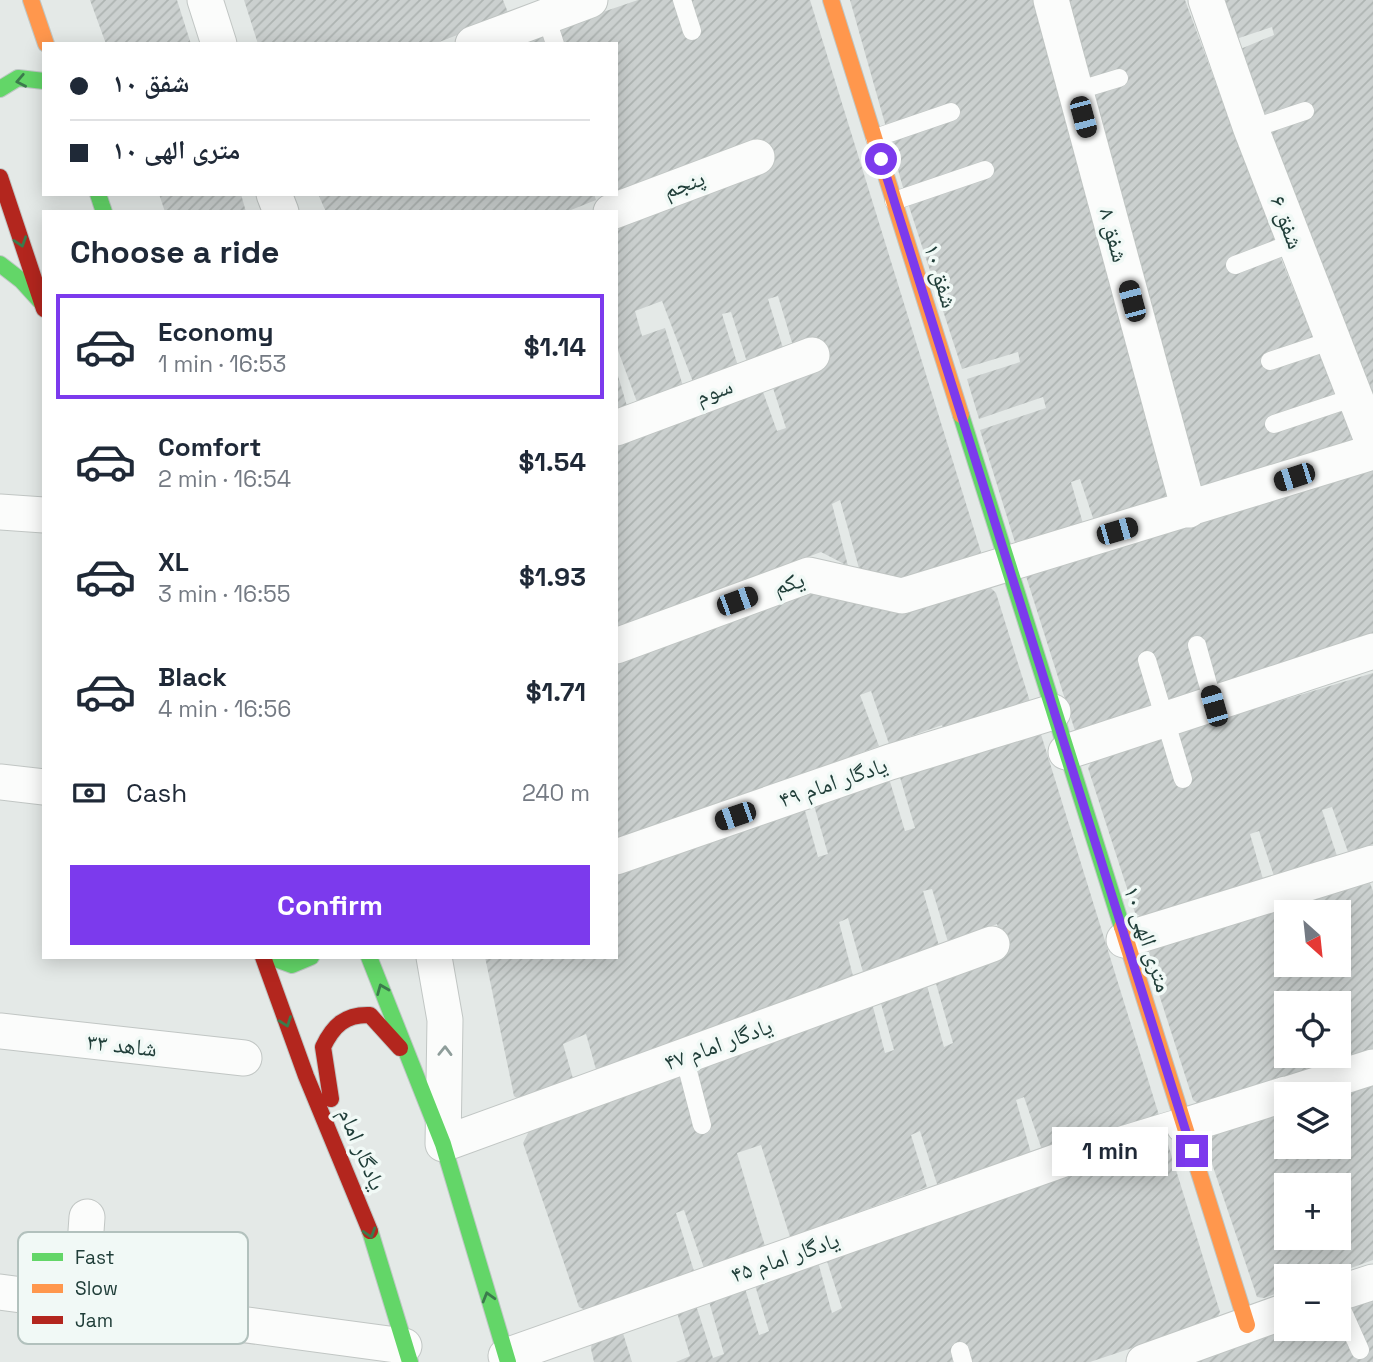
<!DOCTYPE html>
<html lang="en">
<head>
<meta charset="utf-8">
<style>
  body { margin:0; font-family:"Space Grotesk","Noto Naskh Arabic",sans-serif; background:#f6f6f7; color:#1f2937; height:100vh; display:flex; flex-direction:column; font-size:26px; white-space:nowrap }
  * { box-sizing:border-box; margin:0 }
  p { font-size:23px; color:#747a83 }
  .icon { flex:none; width:38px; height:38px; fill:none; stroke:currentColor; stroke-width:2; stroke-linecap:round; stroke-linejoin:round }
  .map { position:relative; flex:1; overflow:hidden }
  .drawer { position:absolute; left:42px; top:210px; width:576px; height:749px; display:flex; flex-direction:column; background:#fff; border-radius:0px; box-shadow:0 4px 18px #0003 }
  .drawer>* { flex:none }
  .top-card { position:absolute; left:42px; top:42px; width:576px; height:154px; border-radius:0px; box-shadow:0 4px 18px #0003; display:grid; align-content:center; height:154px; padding:0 28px; background:#fff }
  .needle { width:46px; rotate:153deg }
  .fabs { position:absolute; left:1274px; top:900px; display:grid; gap:14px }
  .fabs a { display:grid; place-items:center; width:77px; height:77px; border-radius:0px; background:#fff; box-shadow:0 4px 18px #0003; font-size:35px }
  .end { position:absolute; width:32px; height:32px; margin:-16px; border:9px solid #7c3aed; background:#fff; box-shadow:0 0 0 4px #fff }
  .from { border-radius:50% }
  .bubble { position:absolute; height:49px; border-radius:0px; background:#fff; box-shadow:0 4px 18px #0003; font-size:23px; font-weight:600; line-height:49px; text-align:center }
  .car { position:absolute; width:21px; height:42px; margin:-21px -10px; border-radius:9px; box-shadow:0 0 5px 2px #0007; background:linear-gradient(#222 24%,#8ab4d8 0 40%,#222 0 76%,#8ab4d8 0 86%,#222 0) }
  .top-card b { display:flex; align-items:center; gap:24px; height:66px; font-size:26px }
  .top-card b+b { border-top:2px solid #e0e1e3 }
  .top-card i { width:18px; height:18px; background:#1f2937 }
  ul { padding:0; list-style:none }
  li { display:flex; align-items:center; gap:21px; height:105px; margin:0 14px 10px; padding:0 14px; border:4px solid transparent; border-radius:0px }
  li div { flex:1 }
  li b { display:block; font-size:26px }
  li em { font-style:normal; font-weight:600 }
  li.selected { border-color:#7c3aed }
  li>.icon { width:63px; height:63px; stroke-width:1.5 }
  h2 { padding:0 28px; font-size:32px; line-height:84px }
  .pay { display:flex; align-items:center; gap:18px; height:77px; padding:0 28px; font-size:26px }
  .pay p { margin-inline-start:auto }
  .action { display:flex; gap:14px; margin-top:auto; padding:14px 28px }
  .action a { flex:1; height:80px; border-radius:0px; background:#7c3aed; color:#fff; font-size:28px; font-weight:600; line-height:80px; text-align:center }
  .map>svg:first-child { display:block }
  .building { fill:url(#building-hatch); fill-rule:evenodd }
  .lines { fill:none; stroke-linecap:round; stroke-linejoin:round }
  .lane-casing { stroke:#c1c6c4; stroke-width:19 }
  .street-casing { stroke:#c1c6c4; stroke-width:37 }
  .fast-casing { stroke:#bfc7c5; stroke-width:18 }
  .slow-casing { stroke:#bfc7c5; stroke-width:18 }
  .jam-casing { stroke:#bfc7c5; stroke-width:18 }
  .lane { stroke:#fbfcfb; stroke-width:18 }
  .street { stroke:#fbfcfb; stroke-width:35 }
  .fast { stroke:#63d668; stroke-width:16 }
  .slow { stroke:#ff974d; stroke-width:16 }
  .jam { stroke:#b3261e; stroke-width:16 }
  .oneway { stroke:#3b7b4c }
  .oneway2 { stroke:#8e9d9a }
  .route { stroke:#7c3aed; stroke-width:9 }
  .labels { text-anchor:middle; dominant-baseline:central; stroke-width:7; stroke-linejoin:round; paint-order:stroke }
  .street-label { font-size:23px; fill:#203e39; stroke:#f1f9f6 }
  .key { fill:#f1f9f6; stroke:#b2c1bd; stroke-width:2 }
  .key-label { font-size:19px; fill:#203e39 }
</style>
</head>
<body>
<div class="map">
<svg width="1373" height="1362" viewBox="0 0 1373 1362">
  <defs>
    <pattern id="building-hatch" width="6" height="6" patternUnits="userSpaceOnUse" patternTransform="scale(1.75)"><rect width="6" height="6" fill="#cbd0cf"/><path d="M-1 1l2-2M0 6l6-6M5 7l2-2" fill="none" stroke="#aeb4b2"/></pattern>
  </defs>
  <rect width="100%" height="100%" fill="#e4e9e7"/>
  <path class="building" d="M90,0H177L191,44H106Z
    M244,0H503L509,15L434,44H258Z
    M638,0H810L981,552L977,560L899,584L860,572L840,500L832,504L848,566L821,552L616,629V442L762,389L777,431L786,428L772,385L824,365L816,338L793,346L778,296L768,299L783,348L747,362L731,312L722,314L738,366L693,382L662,301L635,311L642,336L665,328L683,386L637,402L616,345V44H560L556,28Z
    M850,0H1035L1169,501L1096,527L1080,479L1071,482L1084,527L1017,549L980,430L1046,408L1043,397L979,419L967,379L1020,362L1018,352L962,369L904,191Z
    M1067,0H1185L1223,103L1229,101L1279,254L1355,441L1199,491Z
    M1220,0H1373V401L1238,50L1274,35L1272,27L1233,40Z
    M545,32L548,44H516Z
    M159,194H241L246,212H165Z
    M318,194H594L596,200L566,212H326Z
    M616,369L627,406L616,410Z
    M1373,469V640L1076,734L1025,573Z
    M990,587L996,593L1032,708L946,739L942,725L889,744L871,691L860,695L879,746L616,845V660L803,590Z
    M1373,673V844L1348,852L1332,807L1322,810L1337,856L1274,876L1259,831L1250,834L1263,879L1143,918L1135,913L1088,768L1094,757Z
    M1040,731L1220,1312L1216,1320L1090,1362H676L690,1356L676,1309L695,1302L713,1358L724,1354L708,1298L744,1285L759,1335L765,1333L769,1331L754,1282L817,1258L832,1313L842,1308L825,1255L1042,1150L1024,1097L1016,1100L1031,1153L937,1184L920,1131L911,1135L927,1187L790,1237L761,1145L737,1153L765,1246L704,1268L684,1210L676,1213L694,1271L590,1312L579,1307L523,1143L529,1131L872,1003L885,1053L894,1050L880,1000L926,982L944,1047L953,1043L935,980L1007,955L997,924L948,942L932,889L923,891L939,946L863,972L848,918L844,920L839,922L853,976L597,1073L586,1034L563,1044L574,1082L522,1102L514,1096L485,957H616V876L804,807L818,857L828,854L813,802L888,775L905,831L915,828L899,774Z
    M1367,875L1373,891V1051L1201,1106L1193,1100L1147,957L1152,947ZM1286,912H1339V964H1286ZM1286,1003H1339V1055H1286Z
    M1373,1081V1260L1329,1276H1286V1290L1264,1298L1257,1297L1205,1143L1212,1132L1286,1109V1146H1339V1092ZM1286,1185H1339V1237H1286Z
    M1373,1292V1362H1185L1286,1328H1339V1313L1344,1301Z
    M622,1330L632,1362H594L591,1349L592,1341Z"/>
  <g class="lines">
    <g class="lane-casing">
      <path id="lane" d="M682,0L692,31
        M546,16L555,44
        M1076,91L1119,78
        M1251,129L1305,111
        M875,138L951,112
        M894,201L985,170
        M1235,265L1295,242
        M1270,361L1333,340
        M1274,424L1355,397
        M1197,645L1214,706
        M1147,660L1183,779
        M684,1056L702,1125
        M1112,1138L1181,1117
        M1339,1303L1360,1350
        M960,1351L963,1362"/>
    </g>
    <g class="street-casing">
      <path id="street" d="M205,0L219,44
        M1051,0L1189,510
        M1206,0L1251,129L1373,443
        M473,44L590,0
        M274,194L281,212
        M611,212L757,157
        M616,428L812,355
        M0,512L44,515
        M616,646L809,575L902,596L1373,452
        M1066,752L1373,651
        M0,782L44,787
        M616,857L890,762L1053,712
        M1124,940L1373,863
        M434,957L445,1020L443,1144L992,944
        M0,1031L244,1058
        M1288,1094L1373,1067
        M1184,1126L1286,1094
        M0,1292L404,1346
        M1339,1293L1373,1282
        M81,1303L87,1217
        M506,1356L1064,1159
        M1144,1362L1286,1311"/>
    </g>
    <g class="fast-casing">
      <path id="fast" d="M0,89L18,78L44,81
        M98,194L104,212
        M0,264L22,281L42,303
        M961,415L1122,927
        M270,957L292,965L311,957
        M369,957L443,1144L508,1362
        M370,1231L410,1362"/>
    </g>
    <g class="slow-casing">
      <path id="slow" d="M31,0L46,44
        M831,0L961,415
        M1122,927L1247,1325"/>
    </g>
    <g class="jam-casing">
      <path id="jam" d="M0,177L44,309
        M263,957L306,1076L370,1231
        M331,1099L323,1047C333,1026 345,1014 370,1015L400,1048"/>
    </g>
    <use href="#lane" class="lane"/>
    <use href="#street" class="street"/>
    <use href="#fast" class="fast"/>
    <use href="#slow" class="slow"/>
    <use href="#jam" class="jam"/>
  </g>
  <defs><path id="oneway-chevron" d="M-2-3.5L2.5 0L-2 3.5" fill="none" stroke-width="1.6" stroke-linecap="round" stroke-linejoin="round" transform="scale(1.75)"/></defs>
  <g class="oneway">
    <use href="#oneway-chevron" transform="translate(21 81) rotate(169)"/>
    <use href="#oneway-chevron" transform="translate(21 242) rotate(72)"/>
    <use href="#oneway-chevron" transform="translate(382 989) rotate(-112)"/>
    <use href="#oneway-chevron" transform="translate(286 1022) rotate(70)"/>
    <use href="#oneway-chevron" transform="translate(370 1233) rotate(73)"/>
    <use href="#oneway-chevron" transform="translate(488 1297) rotate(-106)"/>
  </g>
  <use class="oneway2" href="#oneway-chevron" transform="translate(445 1051) rotate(-89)"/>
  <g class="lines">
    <path class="route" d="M881,159L1192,1151"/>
  </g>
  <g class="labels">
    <g class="street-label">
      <text transform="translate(684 184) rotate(-20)">پنجم</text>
      <text transform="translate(1287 222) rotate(69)">شفق ۶</text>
      <text transform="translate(1114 235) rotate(75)">شفق ۸</text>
      <text transform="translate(941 276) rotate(73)">شفق ۱۰</text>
      <text transform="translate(714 391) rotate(-20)">سوم</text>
      <text transform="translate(789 583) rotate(-17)">یکم</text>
      <text transform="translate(833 782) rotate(-19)">یادگار امام ۴۹</text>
      <text transform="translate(1148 939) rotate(72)">۱۰ متری الهی</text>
      <text transform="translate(718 1044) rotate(-20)">یادگار امام ۴۷</text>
      <text transform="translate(122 1045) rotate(6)">شاهد ۳۳</text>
      <text transform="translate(362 1149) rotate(67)">یادگار امام</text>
      <text transform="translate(785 1257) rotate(-19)">یادگار امام ۴۵</text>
    </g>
  </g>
  <rect x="18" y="1232" width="230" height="112" rx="10" class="key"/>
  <rect x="32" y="1253" width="31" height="8" fill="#63d668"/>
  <rect x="32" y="1284" width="31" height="9" fill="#ff974d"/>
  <rect x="32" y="1316" width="31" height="8" fill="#b3261e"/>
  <g class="key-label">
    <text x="75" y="1264">Fast</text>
    <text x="75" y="1295">Slow</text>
    <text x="75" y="1327">Jam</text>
  </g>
</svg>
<div class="fabs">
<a><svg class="needle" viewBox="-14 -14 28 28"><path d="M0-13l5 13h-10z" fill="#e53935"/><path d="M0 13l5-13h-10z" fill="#747a83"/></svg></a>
<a><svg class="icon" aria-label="locate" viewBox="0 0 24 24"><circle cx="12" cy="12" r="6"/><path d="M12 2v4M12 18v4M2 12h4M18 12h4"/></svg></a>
<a><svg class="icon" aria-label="layers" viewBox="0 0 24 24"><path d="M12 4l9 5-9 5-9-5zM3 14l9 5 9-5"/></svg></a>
<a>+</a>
<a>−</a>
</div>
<i class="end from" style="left:881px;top:159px"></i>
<i class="end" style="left:1192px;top:1151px"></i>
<div class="bubble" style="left:1052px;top:1127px;width:116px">1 min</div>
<i class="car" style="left:1083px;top:117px;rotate:165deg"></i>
<i class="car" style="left:1132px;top:301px;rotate:345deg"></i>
<i class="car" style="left:1294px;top:477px;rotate:252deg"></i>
<i class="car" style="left:1117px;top:531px;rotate:74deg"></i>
<i class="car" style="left:737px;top:601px;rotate:70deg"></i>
<i class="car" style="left:1214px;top:706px;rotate:344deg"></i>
<i class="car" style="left:735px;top:816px;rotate:251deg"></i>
<div class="top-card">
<b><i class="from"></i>شفق ۱۰</b>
<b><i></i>۱۰ متری الهی</b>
</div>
<section class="drawer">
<h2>Choose a ride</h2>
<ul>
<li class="selected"><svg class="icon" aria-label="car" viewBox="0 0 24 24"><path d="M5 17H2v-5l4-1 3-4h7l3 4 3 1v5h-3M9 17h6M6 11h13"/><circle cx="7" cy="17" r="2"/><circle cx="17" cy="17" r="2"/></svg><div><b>Economy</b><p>1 min · 16:53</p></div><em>$1.14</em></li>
<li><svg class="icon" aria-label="car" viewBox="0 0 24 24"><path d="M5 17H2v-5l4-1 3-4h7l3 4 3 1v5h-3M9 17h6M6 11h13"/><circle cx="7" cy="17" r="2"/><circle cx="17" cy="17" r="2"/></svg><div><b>Comfort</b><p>2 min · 16:54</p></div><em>$1.54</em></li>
<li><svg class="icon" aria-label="car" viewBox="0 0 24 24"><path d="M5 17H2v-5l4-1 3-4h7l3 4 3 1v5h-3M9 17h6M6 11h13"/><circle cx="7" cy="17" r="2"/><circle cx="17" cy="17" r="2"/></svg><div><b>XL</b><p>3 min · 16:55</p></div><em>$1.93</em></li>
<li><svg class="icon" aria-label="car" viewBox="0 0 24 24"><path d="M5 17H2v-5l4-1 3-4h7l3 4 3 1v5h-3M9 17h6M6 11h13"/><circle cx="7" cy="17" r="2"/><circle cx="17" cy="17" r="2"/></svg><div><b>Black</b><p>4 min · 16:56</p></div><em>$1.71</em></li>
</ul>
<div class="pay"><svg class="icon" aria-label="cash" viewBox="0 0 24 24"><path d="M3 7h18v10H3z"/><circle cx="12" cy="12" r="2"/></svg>Cash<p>240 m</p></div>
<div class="action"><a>Confirm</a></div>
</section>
</div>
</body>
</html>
